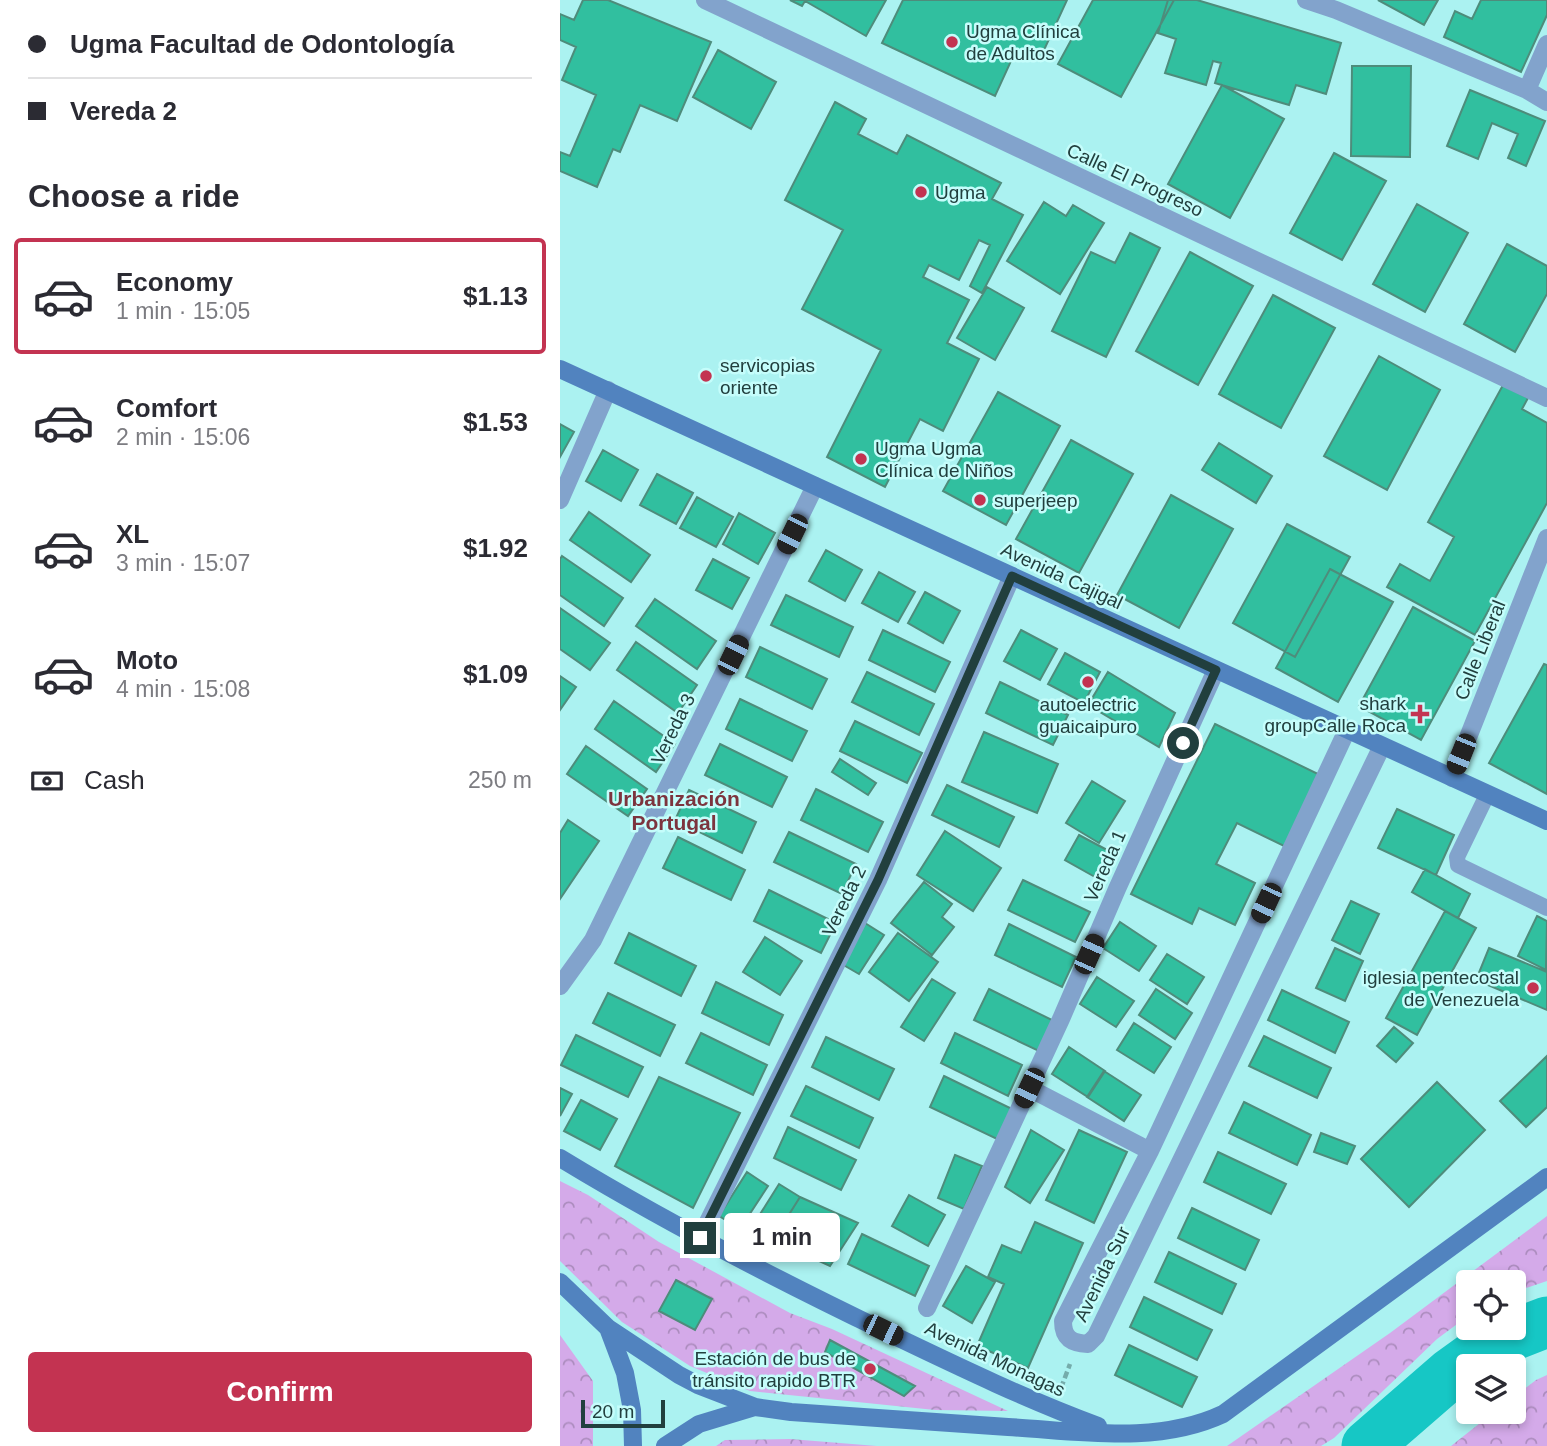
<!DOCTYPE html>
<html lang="en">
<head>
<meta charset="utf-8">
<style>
  body { margin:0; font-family:Arial,sans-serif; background:#f2f2f3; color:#2b2b33; height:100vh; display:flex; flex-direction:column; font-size:26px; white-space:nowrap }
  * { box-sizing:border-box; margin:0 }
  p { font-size:23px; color:#7c7c81 }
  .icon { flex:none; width:38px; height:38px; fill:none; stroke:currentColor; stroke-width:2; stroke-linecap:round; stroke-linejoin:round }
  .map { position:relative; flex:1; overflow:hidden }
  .drawer { display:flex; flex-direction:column; background:#fff; width:560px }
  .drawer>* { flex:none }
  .top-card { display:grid; align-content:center; height:154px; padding:0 28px; background:#fff }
  .buttons { position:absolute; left:896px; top:1270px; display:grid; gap:14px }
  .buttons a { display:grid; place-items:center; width:70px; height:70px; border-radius:7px; background:#fff; box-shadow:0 4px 10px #0003; font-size:35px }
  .scale { position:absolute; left:21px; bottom:18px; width:84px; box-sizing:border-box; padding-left:7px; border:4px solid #213f3e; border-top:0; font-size:19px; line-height:24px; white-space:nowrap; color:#213f3e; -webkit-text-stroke:5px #c5fdfb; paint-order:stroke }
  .end { position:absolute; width:32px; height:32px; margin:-16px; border:9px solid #213f3e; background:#fff; box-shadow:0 0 0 4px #fff }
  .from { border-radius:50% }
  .bubble { position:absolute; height:49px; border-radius:7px; background:#fff; box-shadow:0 4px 10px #0003; font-size:23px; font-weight:700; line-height:49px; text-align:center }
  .car { position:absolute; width:21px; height:42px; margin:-21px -10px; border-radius:9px; box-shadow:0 0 5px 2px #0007; background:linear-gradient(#222 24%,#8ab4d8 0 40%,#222 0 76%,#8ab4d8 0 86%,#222 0) }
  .top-card b { display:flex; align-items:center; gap:24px; height:66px; font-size:26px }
  .top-card b+b { border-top:2px solid #e1e1e2 }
  .top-card i { width:18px; height:18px; background:#2b2b33 }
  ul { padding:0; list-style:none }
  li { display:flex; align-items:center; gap:21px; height:116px; margin:0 14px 10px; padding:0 14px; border:4px solid transparent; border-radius:7px }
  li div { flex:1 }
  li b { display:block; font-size:26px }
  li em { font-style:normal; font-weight:700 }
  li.selected { border-color:#c33351 }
  li>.icon { width:63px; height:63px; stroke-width:1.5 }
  h2 { padding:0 28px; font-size:32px; line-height:84px }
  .pay { display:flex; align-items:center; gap:18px; height:77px; padding:0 28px; font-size:26px }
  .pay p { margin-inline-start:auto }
  .button { display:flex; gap:14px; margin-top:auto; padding:14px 28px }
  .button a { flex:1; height:80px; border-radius:7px; background:#c33351; color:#fff; font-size:28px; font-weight:700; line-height:80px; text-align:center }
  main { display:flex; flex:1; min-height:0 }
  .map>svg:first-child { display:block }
  .forest { fill:url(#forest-crowns) }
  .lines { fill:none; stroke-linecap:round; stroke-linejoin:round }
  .river { stroke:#16c7c5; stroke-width:51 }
  .building { fill:#31bf9f; stroke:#4e8c7b; stroke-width:2 }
  .path { stroke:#75acab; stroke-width:4.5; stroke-dasharray:7 3.5; stroke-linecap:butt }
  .lane { stroke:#82a3cc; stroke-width:16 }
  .street { stroke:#82a3cc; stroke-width:18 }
  .secondary { stroke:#5183bf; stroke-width:18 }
  .route { stroke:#213f3e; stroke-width:9 }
  .poi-dot { fill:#c33351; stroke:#c5fdfb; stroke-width:2.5 }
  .labels { text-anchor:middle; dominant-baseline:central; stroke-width:5; stroke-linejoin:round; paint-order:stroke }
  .poi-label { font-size:19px; fill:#213f3e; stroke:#c5fdfb; text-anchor:start }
  .street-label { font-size:19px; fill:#213f3e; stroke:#c5fdfb }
  .neighbourhood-label { font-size:21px; font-weight:bold; fill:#7c343e; stroke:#c5fdfb }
</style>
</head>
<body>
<main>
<section class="drawer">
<div class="top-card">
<b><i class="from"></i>Ugma Facultad de Odontología</b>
<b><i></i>Vereda 2</b>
</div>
<h2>Choose a ride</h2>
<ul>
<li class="selected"><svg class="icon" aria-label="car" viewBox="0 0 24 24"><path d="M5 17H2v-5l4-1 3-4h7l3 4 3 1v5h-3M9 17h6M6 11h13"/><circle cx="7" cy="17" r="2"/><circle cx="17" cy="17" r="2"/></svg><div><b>Economy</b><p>1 min · 15:05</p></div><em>$1.13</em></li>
<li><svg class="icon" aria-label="car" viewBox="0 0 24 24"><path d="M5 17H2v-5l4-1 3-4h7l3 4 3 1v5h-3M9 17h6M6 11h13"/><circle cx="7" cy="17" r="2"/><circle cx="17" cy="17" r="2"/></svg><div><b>Comfort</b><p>2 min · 15:06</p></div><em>$1.53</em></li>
<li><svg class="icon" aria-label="car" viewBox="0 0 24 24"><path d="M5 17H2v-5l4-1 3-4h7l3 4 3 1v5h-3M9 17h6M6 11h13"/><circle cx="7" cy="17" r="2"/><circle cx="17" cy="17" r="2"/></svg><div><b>XL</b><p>3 min · 15:07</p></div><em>$1.92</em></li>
<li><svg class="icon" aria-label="car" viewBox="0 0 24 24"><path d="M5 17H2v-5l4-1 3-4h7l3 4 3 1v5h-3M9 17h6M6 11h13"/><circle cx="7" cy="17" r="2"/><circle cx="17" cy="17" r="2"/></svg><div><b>Moto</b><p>4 min · 15:08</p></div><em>$1.09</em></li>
</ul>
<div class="pay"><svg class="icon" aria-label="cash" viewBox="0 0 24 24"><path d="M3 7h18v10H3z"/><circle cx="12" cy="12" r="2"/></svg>Cash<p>250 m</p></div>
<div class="button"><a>Confirm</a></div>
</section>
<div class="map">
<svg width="987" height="1446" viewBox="0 0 987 1446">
  <defs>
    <pattern id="forest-crowns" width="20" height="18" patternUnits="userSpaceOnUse" patternTransform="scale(1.75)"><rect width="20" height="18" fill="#d4aae9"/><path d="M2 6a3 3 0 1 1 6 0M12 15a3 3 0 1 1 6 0" fill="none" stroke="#ac8cbe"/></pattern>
  </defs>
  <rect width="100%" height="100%" fill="#abf2f1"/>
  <path class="forest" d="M0,1181L28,1195L99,1242L230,1313L272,1329L448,1411L375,1410L190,1391L130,1366L62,1322L0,1261Z
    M987,1216V1281L954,1292V1283H908V1316L877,1339L774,1438L761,1446H667L830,1333Z
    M0,1335L33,1381V1446H0Z
    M987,1375V1446H891L934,1412H954V1397L976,1380Z
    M230,1439L317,1446H156L165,1440Z"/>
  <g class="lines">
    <path class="river" d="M807,1446L890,1374L933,1343L987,1322"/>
  </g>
  <path class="building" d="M23,0H48L151,42L117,121L80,105L60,152L53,149L37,187L0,171V152L10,156L36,95L2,80L16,47L0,40V14L14,20Z
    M230,0H326L306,36L245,1L242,6Z
    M343,0H507L479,61L456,50L435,96L322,43Z
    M533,0H614L561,97L498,64Z
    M608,0H637L781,43L766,94L736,85L729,105L655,83L661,63L653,61L646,85L605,73L616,39L598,33Z
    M818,0H878L864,25Z
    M921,0H987V15L961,72L884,37L895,11L912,19Z
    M158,50L216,82L191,129L133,97Z
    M792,66H851L850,157L791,156Z
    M662,85L724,119L670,218L608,184Z
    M910,90L985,121L966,166L948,158L958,134L932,123L918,159L887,146Z
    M275,102L306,119L298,134L337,154L347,135L441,183L432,199L463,215L422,293L410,286L430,245L419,240L399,280L369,265L363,277L409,300L387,343L419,359L383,431L360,419L325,487L267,457L321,350L242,309L283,230L225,200Z
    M774,153L826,181L782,260L730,233Z
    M484,202L506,216L513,205L544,223L500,294L447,261Z
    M857,204L908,233L865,312L813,284Z
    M570,233L600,248L546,357L492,331L531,252L555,263Z
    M947,244L987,266V294L955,352L904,324Z
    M630,252L693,286L638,385L576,351Z
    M427,287L464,308L435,360L397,338Z
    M713,295L775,328L721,428L659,394Z
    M819,356L880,390L827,490L764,456Z
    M943,385L968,398L962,409L987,423V503L915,635L827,587L840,564L870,581L894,537L868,522Z
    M438,392L500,426L446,525L383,491Z
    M0,424L14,432L0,457Z
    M511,440L573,474L519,573L456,539Z
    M659,443L712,476L696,503L642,470Z
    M43,450L78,470L61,501L26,481Z
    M97,474L133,493L116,524L80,505Z
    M611,495L673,529L619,628L557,595Z
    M137,497L173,517L156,547L120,528Z
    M29,512L90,555L71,582L10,540Z
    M179,513L215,533L198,564L163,544Z
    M727,524L790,557L735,657L673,623Z
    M266,550L302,570L285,601L249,581Z
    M2,556L63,598L44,626L0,595V559Z
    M153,559L189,578L172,609L136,590Z
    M770,569L833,602L778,702L716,668Z
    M319,572L355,592L338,622L302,603Z
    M365,592L400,611L383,643L348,623Z
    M226,595L293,627L279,657L211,625Z
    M95,599L156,641L137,669L76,626Z
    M853,607L915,641L861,740L799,706Z
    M0,608L50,643L30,670L0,649Z
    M323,630L390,662L375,692L309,660Z
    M461,630L497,649L480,680L444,661Z
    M76,642L137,685L118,713L57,670Z
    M200,647L267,679L252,709L186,677Z
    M505,653L540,672L524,703L488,684Z
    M984,664L987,665V794L929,763Z
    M307,672L374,704L359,735L292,702Z
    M548,672L615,713L599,747L528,705Z
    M0,676L16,687L0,710Z
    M440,682L508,715L493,745L426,713Z
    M180,699L247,731L232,761L166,729Z
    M54,701L115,744L96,772L35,729Z
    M295,721L362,753L347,783L280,751Z
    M655,724L760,775L726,847L677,823L656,864L695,883L675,925L639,908L632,924L571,894Z
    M424,732L498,764L477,813L402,782Z
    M160,744L227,777L212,807L145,775Z
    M26,746L87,789L68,816L7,774Z
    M280,759L316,783L308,795L272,772Z
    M532,781L565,801L539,843L506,823Z
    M387,785L454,817L439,847L372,815Z
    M256,789L323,822L308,852L241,820Z
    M129,790L196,822L182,853L115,820Z
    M837,809L894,835L876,875L818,848Z
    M8,820L39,841L0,899V833Z
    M385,831L441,868L413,911L357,875Z
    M229,832L296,864L282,894L214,862Z
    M519,835L549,851L535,877L505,860Z
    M118,837L185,870L171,900L103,868Z
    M865,869L910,894L898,918L852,892Z
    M463,880L530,912L515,942L448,910Z
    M364,882L392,904L382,917L394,927L372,955L331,923Z
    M209,890L276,923L261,953L194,921Z
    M791,901L819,914L800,954L772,940Z
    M885,911L916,928L857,1035L826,1018Z
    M977,916L987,921L986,970L958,956Z
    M560,922L596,946L579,971L543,948Z
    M305,923L324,935L299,974L280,963Z
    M449,924L516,957L502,987L435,955Z
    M69,933L136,966L121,996L55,963Z
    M338,933L378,962L349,1001L309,972Z
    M205,937L242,961L220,995L183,972Z
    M775,948L803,961L785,1001L756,988Z
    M929,948L987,972V1010L916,980Z
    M607,954L644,977L627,1004L590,980Z
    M537,977L574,1001L556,1027L520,1004Z
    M372,979L395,993L364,1041L341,1027Z
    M156,982L223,1015L209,1045L142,1013Z
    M429,989L496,1022L481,1052L414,1020Z
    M596,989L632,1013L615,1039L579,1015Z
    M722,990L789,1022L775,1053L708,1020Z
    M48,993L115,1025L100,1056L33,1023Z
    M574,1023L611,1047L594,1073L557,1050Z
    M834,1027L853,1043L836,1062L817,1046Z
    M141,1033L207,1065L193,1095L126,1063Z
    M395,1033L462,1065L448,1096L381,1063Z
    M16,1035L83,1067L68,1097L1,1065Z
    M704,1036L771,1068L757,1098L689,1066Z
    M266,1037L334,1069L319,1100L252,1067Z
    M509,1047L545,1071L528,1097L492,1074Z
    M987,1056V1107L966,1127L940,1101Z
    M544,1071L581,1095L564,1121L527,1097Z
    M384,1076L452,1109L437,1139L370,1107Z
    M99,1077L180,1113L133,1208L55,1166Z
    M877,1082L925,1130L849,1207L801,1159Z
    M246,1086L313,1118L299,1148L231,1116Z
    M0,1088L12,1094L0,1116Z
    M21,1100L57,1119L40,1150L4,1131Z
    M684,1102L751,1135L737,1165L669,1133Z
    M228,1127L296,1160L281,1190L214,1158Z
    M471,1130L504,1150L470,1203L445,1187Z
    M519,1130L567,1152L534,1223L486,1200Z
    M761,1133L795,1146L787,1164L754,1152Z
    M658,1152L726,1184L711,1214L644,1182Z
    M395,1155L422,1166L404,1209L378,1198Z
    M187,1172L208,1186L180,1229L159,1216Z
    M219,1184L240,1197L213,1240L192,1227Z
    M349,1195L385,1215L368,1246L332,1226Z
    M240,1197L298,1223L270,1266L213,1240Z
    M632,1208L699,1240L685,1270L618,1238Z
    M475,1222L523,1243L468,1368L417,1346L444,1284L428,1277L442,1245L461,1253Z
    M302,1234L369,1266L355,1296L288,1264Z
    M609,1252L676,1284L662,1314L595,1282Z
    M406,1266L435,1282L412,1323L383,1306Z
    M116,1280L152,1299L135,1330L99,1311Z
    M584,1297L652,1330L637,1360L570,1327Z
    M270,1340L355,1386L344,1396L265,1352Z
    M569,1345L637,1377L622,1407L555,1375Z"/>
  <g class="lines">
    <path class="path" d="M501,1388L510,1364"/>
    <path class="lane" d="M927,795L897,857L898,865L987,908"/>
    <path class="street" d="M145,0L987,398
      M746,0L776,10L967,90L987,102
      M967,90L987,44
      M0,500L48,390
      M787,730L590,1151L503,1321C503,1339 512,1343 528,1344L536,1336L822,746
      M892,778L987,538
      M0,986L33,940L255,486
      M469,1088L590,1151
      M140,1238L318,880L452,576
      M367,1308L501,1019L557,889L656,670"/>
    <path class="secondary" d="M0,369L987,821
      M0,1158C105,1222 214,1278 324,1331C395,1365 465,1399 538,1426
      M0,1282L48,1328L119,1375L138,1385L195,1407L231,1412C303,1417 376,1422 448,1427C519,1431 597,1445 663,1414L987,1177
      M48,1328L65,1373L72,1410L73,1446
      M105,1446L139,1424L195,1407"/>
  </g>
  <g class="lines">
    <path class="route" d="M140,1238L318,880L452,576L656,670L623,743"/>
  </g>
  <g class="poi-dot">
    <circle cx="392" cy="42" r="7"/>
    <circle cx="361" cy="192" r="7"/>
    <circle cx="146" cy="376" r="7"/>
    <circle cx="301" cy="459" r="7"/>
    <circle cx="420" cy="500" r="7"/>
    <circle cx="528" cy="682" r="7"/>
    <path d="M856.5 703.5h7v7h7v7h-7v7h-7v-7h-7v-7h7z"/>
    <circle cx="973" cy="988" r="7"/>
    <circle cx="310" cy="1369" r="7"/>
  </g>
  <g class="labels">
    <g class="poi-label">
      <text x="406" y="31">Ugma Clínica<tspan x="406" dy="22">de Adultos</tspan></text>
      <text x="375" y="192">Ugma</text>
      <text x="160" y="365">servicopias<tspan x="160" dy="22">oriente</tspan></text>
      <text x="315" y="448">Ugma Ugma<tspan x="315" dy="22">Clínica de Niños</tspan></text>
      <text x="434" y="500">superjeep</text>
      <text x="846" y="703" text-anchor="end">shark<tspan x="846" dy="22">groupCalle Roca</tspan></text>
      <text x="528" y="704" text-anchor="middle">autoelectric<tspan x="528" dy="22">guaicaipuro</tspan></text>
      <text x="959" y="977" text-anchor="end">iglesia pentecostal<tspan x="959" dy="22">de Venezuela</tspan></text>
      <text x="296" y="1358" text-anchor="end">Estación de bus de<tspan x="296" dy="22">tránsito rapido BTR</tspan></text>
    </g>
    <g class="street-label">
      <text transform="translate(575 180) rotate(25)">Calle El Progreso</text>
      <text transform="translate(502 576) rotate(25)">Avenida Cajigal</text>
      <text transform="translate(920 650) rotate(-68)">Calle Liberal</text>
      <text transform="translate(113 729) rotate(-64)">Vereda 3</text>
      <text transform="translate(545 866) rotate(-66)">Vereda 1</text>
      <text transform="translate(284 901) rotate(-64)">Vereda 2</text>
      <text transform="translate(542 1274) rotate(-64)">Avenida Sur</text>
      <text transform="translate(435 1359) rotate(25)">Avenida Monagas</text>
    </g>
    <g class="neighbourhood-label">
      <text x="114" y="798">Urbanización<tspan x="114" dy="24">Portugal</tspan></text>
    </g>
  </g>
</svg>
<div class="buttons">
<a><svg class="icon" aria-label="locate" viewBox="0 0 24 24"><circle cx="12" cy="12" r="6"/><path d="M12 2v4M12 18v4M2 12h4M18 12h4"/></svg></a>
<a><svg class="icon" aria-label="layers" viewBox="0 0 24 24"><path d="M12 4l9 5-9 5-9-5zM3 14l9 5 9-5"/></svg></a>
</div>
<div class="scale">20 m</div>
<i class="end from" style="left:623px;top:743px"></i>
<i class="end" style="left:140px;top:1238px"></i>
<div class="bubble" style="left:164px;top:1213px;width:116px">1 min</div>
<i class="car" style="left:232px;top:534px;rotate:206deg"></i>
<i class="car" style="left:173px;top:655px;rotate:26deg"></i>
<i class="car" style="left:901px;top:754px;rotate:202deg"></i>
<i class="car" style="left:706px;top:903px;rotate:205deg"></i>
<i class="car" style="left:529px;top:954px;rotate:24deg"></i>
<i class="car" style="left:469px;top:1088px;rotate:205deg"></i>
<i class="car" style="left:323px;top:1330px;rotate:116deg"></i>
</div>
</main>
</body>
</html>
